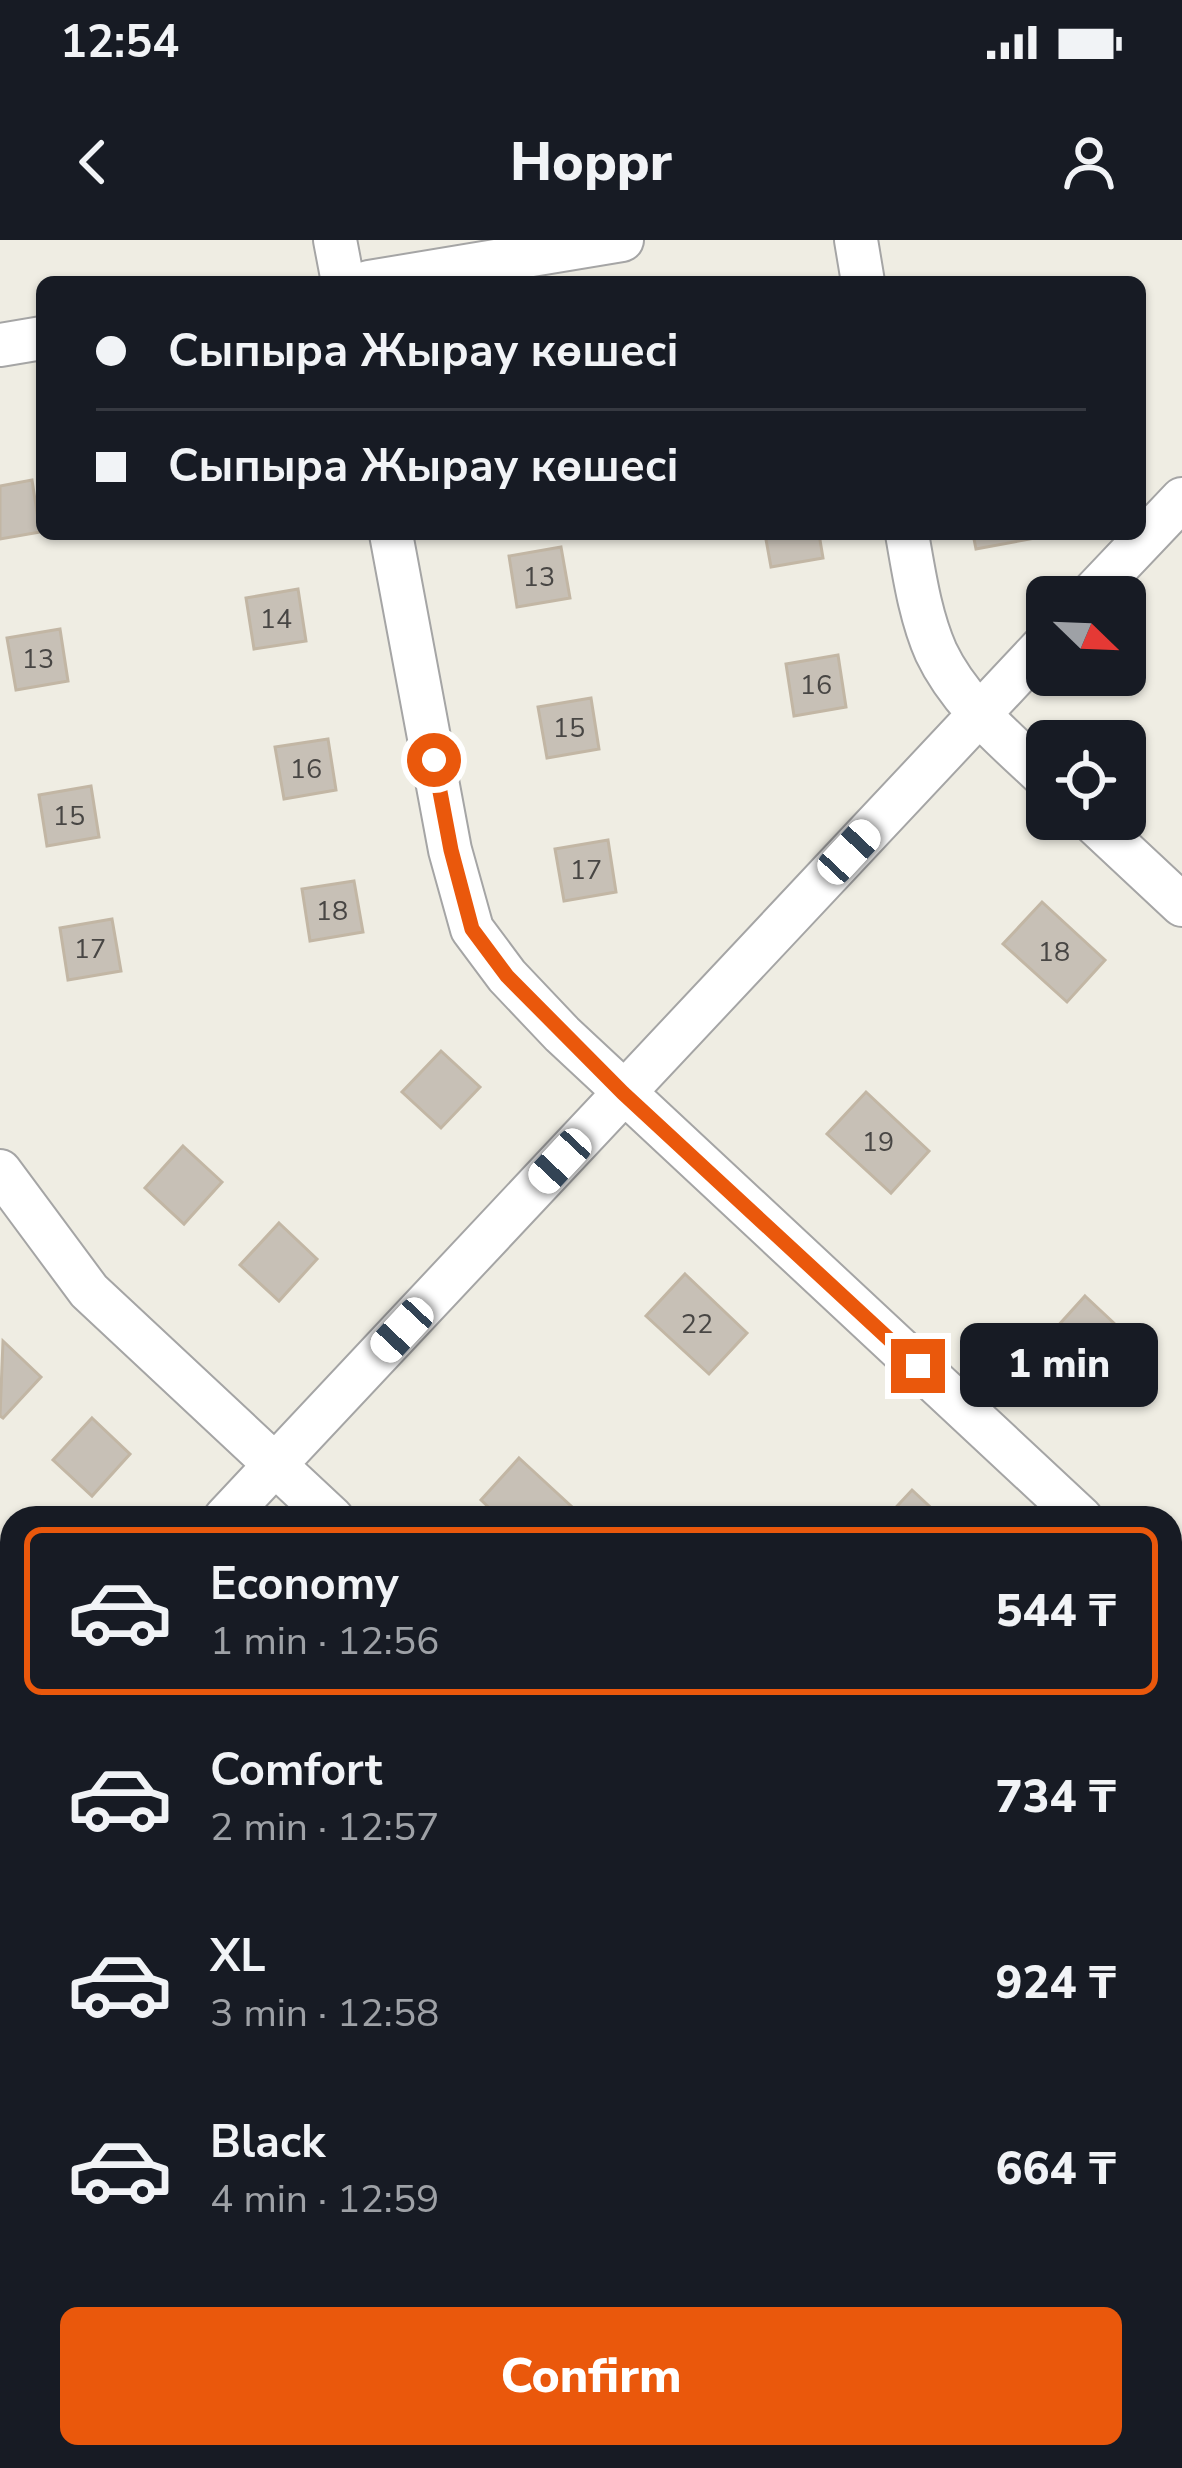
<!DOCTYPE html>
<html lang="en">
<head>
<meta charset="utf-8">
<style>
  body { margin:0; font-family:"Nunito Sans",sans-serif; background:#20242c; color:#f1f3f6; height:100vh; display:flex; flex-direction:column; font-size:45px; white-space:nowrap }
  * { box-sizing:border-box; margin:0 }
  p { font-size:39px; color:#9ea1a6 }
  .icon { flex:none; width:66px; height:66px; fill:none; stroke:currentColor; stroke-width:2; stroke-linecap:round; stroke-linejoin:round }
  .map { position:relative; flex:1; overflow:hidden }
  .drawer { position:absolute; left:0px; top:1266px; width:1182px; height:963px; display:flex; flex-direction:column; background:#171b24; border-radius:36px 36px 0 0; box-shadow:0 3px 9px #0004 }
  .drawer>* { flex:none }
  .hud { position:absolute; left:36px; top:36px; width:1110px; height:264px; border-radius:18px; box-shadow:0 3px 9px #0004; display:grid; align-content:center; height:264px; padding:0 60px; background:#171b24 }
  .needle { width:78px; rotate:113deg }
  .fabs { position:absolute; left:1026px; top:336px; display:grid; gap:24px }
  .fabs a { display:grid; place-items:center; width:120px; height:120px; border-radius:18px; background:#171b24; box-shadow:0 3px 9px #0004; font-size:60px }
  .end { position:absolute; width:54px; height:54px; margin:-27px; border:15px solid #ea580c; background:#fff; box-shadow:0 0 0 6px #fff }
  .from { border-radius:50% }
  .bubble { position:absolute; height:84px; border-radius:18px; background:#171b24; box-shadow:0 3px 9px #0004; font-size:39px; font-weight:800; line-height:84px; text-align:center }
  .car { position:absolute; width:36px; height:72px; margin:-36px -18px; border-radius:15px; box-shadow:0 0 9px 3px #0007; background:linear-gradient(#fff 24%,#345 0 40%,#fff 0 76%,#345 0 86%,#fff 0) }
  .hud b { display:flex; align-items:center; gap:42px; height:114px; font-size:45px }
  .hud b+b { border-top:3px solid #363941 }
  .hud i { width:30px; height:30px; background:#f1f3f6 }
  ul { padding:21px 0 0; list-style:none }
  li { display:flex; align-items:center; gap:36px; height:168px; margin:0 24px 18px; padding:0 36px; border:6px solid transparent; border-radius:18px }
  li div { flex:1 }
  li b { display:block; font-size:45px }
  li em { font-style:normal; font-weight:800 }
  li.on { border-color:#ea580c }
  li>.icon { width:108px; height:108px; stroke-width:1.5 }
  .cta { display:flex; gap:24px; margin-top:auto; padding:24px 60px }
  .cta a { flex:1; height:138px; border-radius:18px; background:#ea580c; color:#fff; font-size:48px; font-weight:800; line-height:138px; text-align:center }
  .status { display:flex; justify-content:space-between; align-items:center; height:84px; padding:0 60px; background:#171b24; direction:ltr }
  .status svg { height:33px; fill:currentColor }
  header { display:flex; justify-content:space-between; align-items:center; height:156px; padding:0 60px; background:#171b24; font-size:54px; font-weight:800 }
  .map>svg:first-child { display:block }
  .building { fill:#c7c0b6; stroke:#c2b6a4; stroke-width:3 }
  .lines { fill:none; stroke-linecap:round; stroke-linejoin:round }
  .minor-casing { stroke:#a5a5a5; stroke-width:46 }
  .minor { stroke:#fff; stroke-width:42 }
  .route { stroke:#ea580c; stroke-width:15 }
  .labels { text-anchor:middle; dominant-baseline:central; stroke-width:9; stroke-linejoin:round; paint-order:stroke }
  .number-label { font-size:27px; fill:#484644 }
</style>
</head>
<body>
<div class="status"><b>12:54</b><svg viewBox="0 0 49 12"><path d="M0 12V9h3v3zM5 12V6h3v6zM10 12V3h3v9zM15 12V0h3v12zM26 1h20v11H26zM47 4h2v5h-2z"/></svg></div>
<header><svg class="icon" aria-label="back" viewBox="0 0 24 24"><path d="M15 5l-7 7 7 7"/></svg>Hoppr<svg class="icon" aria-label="person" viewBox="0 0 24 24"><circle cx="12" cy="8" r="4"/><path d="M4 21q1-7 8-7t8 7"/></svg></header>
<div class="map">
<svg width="1182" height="2228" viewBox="0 0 1182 2228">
  <rect width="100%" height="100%" fill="#efede3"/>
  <path class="building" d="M32,240L40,292L0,299V246Z
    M765,294H819L823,318L771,327Z
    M973,294H1046V296L976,309Z
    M561,307L570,358L517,367L509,316Z
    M298,349L306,401L254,409L246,358Z
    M60,389L68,441L16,450L7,398Z
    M838,415L846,467L794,476L786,424Z
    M591,458L599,509L547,518L538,467Z
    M328,499L336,550L284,559L275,507Z
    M91,546L99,597L47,606L39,555Z
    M608,600L616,652L564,661L555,609Z
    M354,641L363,692L310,701L302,649Z
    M1042,662L1105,720L1067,762L1003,704Z
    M112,679L121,731L68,740L60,688Z
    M441,811L480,847L441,888L402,852Z
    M866,852L929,911L891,953L827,894Z
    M183,906L222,942L184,984L145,948Z
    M279,983L317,1019L279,1061L240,1025Z
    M685,1034L747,1093L709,1134L646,1076Z
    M1085,1056L1148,1115L1109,1156L1047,1098Z
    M3,1101L41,1137L3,1178L0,1176Z
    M92,1178L130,1214L92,1256L53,1220Z
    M519,1218L583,1277L582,1278H500L481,1260Z
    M912,1250L942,1278H886Z
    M1170,1484L1182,1495V1535L1170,1548Z
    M12,1820V1895L0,1884V1833Z
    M38,2217H60L72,2228H28Z
    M421,2217H456L468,2228H410Z"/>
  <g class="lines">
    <g class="minor-casing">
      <path id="minor" d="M335,0L343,42
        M856,0L863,42
        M369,42L622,0
        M0,105L42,98
        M391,294L450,610L472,689L507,736L562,794L1081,1278
        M907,294C914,333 920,376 936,412C960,463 1007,501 1047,539
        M1089,357L1182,259
        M1090,579L1182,665
        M0,931L89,1051L332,1278
        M225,1278L1047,402
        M1170,1360L1182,1371
        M0,1518L12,1505
        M0,1660L12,1671
        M1170,1806L1182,1793
        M1170,2059L1182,2070
        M599,2217L611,2228
        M775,2228L785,2217"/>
    </g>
    <use href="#minor" class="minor"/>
  </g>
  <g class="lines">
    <path class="route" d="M434,520L451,610L472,689L507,736L623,853L918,1126"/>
  </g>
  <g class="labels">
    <g class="number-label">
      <text x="539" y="337">13</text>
      <text x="276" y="379">14</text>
      <text x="38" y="419">13</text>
      <text x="816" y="445">16</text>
      <text x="569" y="488">15</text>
      <text x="306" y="529">16</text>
      <text x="69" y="576">15</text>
      <text x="586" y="630">17</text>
      <text x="332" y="671">18</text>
      <text x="90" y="709">17</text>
      <text x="1054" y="712">18</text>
      <text x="878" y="902">19</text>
      <text x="697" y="1084">22</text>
    </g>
  </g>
</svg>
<div class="fabs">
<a><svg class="needle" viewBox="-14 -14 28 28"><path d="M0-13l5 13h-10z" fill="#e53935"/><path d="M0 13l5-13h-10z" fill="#9ea1a6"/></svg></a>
<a><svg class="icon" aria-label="locate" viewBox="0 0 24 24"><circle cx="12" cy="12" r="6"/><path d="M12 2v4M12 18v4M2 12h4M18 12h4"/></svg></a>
</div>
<i class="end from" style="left:434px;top:520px"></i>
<i class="end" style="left:918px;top:1126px"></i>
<div class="bubble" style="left:960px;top:1083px;width:198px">1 min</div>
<i class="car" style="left:849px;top:612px;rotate:43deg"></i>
<i class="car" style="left:560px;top:921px;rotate:223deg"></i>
<i class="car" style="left:402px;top:1090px;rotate:223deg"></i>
<div class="hud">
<b><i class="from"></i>Сыпыра Жырау көшесі</b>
<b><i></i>Сыпыра Жырау көшесі</b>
</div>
<section class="drawer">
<ul>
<li class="on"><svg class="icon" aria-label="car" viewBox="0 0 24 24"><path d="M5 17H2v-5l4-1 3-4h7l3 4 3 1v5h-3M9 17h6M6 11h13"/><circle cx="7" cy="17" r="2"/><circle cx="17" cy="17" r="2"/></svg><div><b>Economy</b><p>1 min · 12:56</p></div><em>544 ₸</em></li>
<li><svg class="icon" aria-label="car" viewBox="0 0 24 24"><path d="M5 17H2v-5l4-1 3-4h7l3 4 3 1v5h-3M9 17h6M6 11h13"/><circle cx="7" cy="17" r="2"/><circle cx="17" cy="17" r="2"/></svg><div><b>Comfort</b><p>2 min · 12:57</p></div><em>734 ₸</em></li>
<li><svg class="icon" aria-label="car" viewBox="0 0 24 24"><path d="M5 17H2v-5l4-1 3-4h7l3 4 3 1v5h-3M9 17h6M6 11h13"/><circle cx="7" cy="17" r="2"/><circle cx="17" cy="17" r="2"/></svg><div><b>XL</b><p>3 min · 12:58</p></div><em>924 ₸</em></li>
<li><svg class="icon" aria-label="car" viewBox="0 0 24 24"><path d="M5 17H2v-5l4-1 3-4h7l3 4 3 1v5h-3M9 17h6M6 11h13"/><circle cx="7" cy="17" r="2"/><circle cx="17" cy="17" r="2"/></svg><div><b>Black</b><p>4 min · 12:59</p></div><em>664 ₸</em></li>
</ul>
<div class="cta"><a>Confirm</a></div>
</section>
</div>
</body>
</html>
